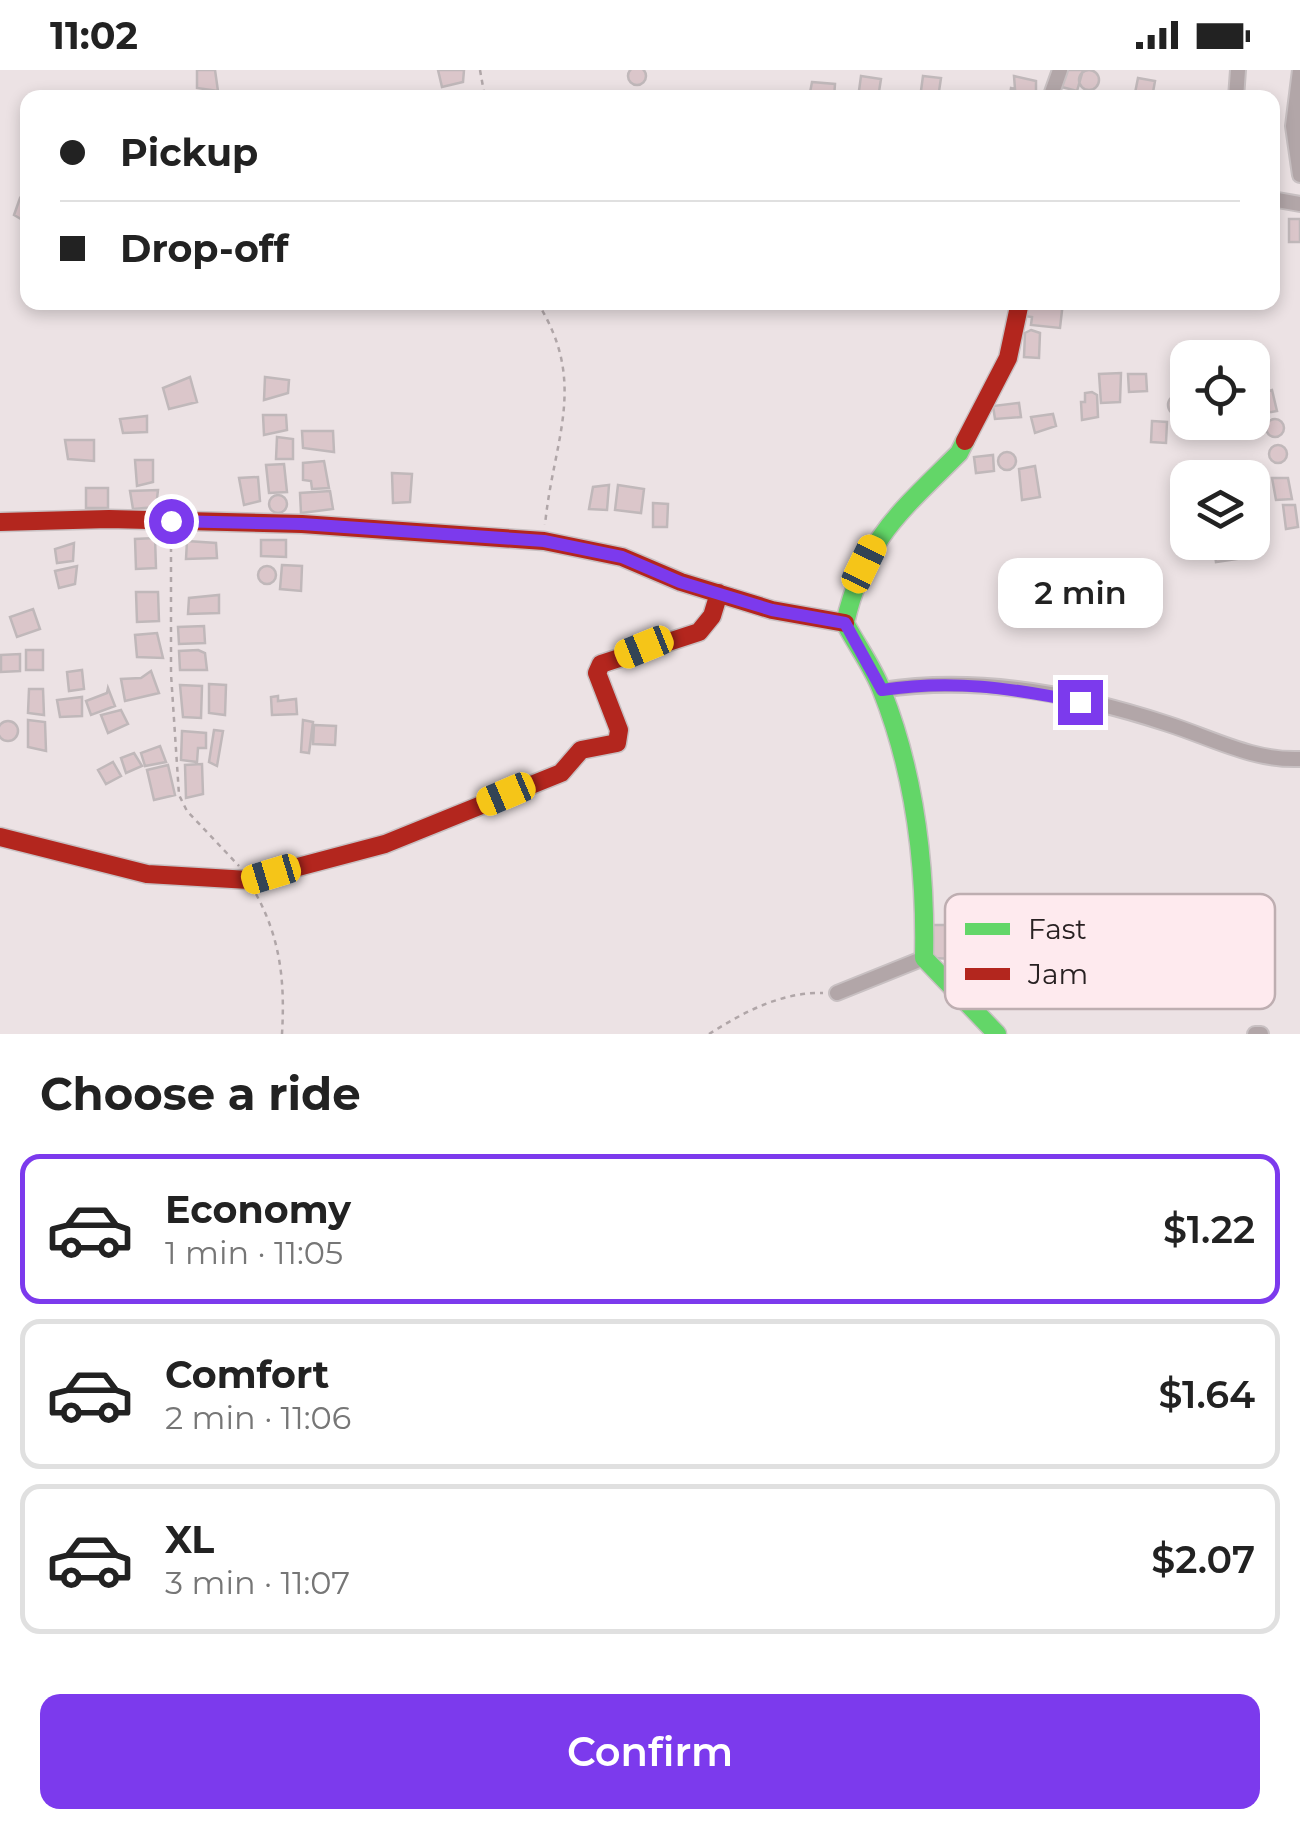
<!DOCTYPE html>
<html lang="en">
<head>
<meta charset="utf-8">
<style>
  body { margin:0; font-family:Montserrat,sans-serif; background:#f6f6f6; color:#222; height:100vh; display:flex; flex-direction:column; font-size:38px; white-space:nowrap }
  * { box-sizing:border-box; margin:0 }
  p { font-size:32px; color:#767676 }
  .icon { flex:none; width:55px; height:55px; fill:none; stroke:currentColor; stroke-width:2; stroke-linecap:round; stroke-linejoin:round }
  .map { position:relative; height:964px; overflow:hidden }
  .details { display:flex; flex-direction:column; background:#fff; flex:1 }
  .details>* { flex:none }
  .guide { position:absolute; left:20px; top:20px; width:1260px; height:220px; border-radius:20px; box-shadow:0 5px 15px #0003; display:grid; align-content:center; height:220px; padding:0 40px; background:#fff }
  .buttons { position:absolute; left:1170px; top:270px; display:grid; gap:20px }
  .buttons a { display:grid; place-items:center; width:100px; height:100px; border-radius:20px; background:#fff; box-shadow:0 5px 15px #0003; font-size:50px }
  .end { position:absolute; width:45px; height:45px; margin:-22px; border:12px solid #7c3aed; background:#fff; box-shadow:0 0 0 5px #fff }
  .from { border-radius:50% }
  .bubble { position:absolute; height:70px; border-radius:20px; background:#fff; box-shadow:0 5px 15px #0003; font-size:32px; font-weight:600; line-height:70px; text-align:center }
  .car { position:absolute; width:30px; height:60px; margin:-30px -15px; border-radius:12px; box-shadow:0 0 8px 2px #0007; background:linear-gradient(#f5c518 24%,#345 0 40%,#f5c518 0 76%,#345 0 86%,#f5c518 0) }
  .guide b { display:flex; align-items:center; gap:35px; height:95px; font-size:38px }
  .guide b+b { border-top:2px solid #e0e0e0 }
  .guide i { width:25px; height:25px; background:#222 }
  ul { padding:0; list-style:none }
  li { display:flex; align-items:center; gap:30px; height:150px; margin:0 20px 15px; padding:0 20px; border:5px solid #e0e0e0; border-radius:20px }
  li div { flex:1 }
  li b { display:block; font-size:38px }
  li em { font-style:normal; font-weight:600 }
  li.current { border-color:#7c3aed }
  li>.icon { width:90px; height:90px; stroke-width:1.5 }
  h2 { padding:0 40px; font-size:45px; line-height:120px }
  .cta { display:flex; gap:20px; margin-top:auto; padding:20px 40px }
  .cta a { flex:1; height:115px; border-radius:20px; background:#7c3aed; color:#fff; font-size:40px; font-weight:600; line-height:115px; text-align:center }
  .status { display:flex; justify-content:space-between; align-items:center; height:70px; padding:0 50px; background:#fff; direction:ltr }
  .status svg { height:28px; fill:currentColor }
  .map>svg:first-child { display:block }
  .building { fill:#dbc6ca; stroke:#c0b8ba; stroke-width:2.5 }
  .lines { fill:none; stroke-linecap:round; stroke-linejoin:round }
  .street-casing { stroke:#c8c0c2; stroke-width:18 }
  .fast-casing { stroke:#c8c0c2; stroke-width:21 }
  .jam-casing { stroke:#c8c0c2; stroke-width:21 }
  .path { stroke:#b0a6a8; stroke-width:2.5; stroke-dasharray:5 5; stroke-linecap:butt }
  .street { stroke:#b2a6a8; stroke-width:14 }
  .fast { stroke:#63d668; stroke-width:18 }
  .jam { stroke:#b3261e; stroke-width:18 }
  .route { stroke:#7c3aed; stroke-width:12 }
  .key { fill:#feeaee; stroke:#beaeb1; stroke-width:2.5 }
  .key-label { font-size:28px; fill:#282122 }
</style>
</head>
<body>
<div class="status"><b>11:02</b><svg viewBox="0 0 49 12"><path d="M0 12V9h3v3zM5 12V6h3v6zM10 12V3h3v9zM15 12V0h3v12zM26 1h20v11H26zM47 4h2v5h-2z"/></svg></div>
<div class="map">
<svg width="1300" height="964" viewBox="0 0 1300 964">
  <rect width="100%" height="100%" fill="#ece2e4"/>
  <path class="building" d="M628 6a9 9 0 1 1 18 0a9 9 0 1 1-18 0Z
    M215,0L218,21L197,18V0Z
    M438,0H464L463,12L442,17Z
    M1063,0H1083L1077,21L1058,16Z
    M1079 10a10 10 0 1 1 20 0a10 10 0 1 1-20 0Z
    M861,6L881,9L878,28H858Z
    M923,6L941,8L938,28H920Z
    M1014,6L1036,11V26L1010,25L1011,18L1015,19Z
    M1138,8L1155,11L1152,28H1134Z
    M812,12L835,14L834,28H809Z
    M20,128L28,132V153L14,145Z
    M1289,149H1300V172H1289Z
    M1029,232H1063L1060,258L1031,255L1032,247L1025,246Z
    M1031,260L1040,263L1039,288L1024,287L1025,263Z
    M1121,303L1120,332L1101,333L1099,304Z
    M1128,304H1146L1147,321L1129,322Z
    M190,307L197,332L169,339L163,318Z
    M265,307L289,310L288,323L264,330Z
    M1272,320L1277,341L1259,344L1258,324Z
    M1092,322L1097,325L1098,347L1082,350L1081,332H1085V323Z
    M1168 335a10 10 0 1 1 20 0a10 10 0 1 1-20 0Z
    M1019,333L1021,347L995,349L993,336Z
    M1053,344L1056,356L1035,363L1031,347Z
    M263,345H286L287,360L264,365Z
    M147,346V362L123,363L120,349Z
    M1266 358a9 9 0 1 1 18 0a9 9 0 1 1-18 0Z
    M1152,351L1167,352L1166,373L1151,372Z
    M302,361H333L334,382L303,378Z
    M277,367L293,369V389H276Z
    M65,370H94V391L68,389Z
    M1269 384a9 9 0 1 1 18 0a9 9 0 1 1-18 0Z
    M998 391a9 9 0 1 1 18 0a9 9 0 1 1-18 0Z
    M993,385L994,401L976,403L974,387Z
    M135,390H153V412L137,416Z
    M324,391L329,418L312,419L311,411L303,410V393Z
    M284,394L287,422L269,423L266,395Z
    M1035,396L1040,427L1022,430L1019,399Z
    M392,403L412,404L410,432L393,433Z
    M258,407L260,431L244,435L239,408Z
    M1272,408H1288L1292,429L1276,430Z
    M609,415L607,440L589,439L593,417Z
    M618,415L644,419L641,443L615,440Z
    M86,418H108V438H86Z
    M158,420L156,437L133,439L130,421Z
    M330,421L333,439L301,443L300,423Z
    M269 434a9 9 0 1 1 18 0a9 9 0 1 1-18 0Z
    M653,433L668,434L667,457H653Z
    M1283,435H1295L1298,457L1286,459Z
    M155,468L156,498L136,499L135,469Z
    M261,470H286V487L261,486Z
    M187,471L216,473L217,488L186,489Z
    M74,473L73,491L57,493L55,479Z
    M1235,475L1237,489L1216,492L1214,477Z
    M282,495L302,496L301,521L280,519Z
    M258 505a9 9 0 1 1 18 0a9 9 0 1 1-18 0Z
    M77,496L75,514L59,518L55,501Z
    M136,522H158L159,551L137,552Z
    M219,525V543L188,544L189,528Z
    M33,539L40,559L17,567L10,547Z
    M204,556L205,573L179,574L178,557Z
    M157,563L163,588L137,587L135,565Z
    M26,580H43V600H26Z
    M198,580L205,583L207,600H180L179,581Z
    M20,584V601L1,602V585Z
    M82,600L84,619L69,621L67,602Z
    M151,601L159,623L125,631L121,609L141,608Z
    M209,614L226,615L225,645L209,643Z
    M180,615L202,616L201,648L183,647Z
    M108,618L115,636L91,645L86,631L107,623Z
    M29,619H43L44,645L28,643Z
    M278,626V631L296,629L297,644L272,645L271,627Z
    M82,627V646L60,647L57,630Z
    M121,640L128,654L108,663L101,645Z
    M28,650L45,652L46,681L28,677Z
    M303,650L313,652L309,683L301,682Z
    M-2 661a10 10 0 1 1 20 0a10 10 0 1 1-20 0Z
    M314,655L336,656L335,675L313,674Z
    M214,660L223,661L217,696L209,692Z
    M182,661L206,663V678H198L197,692L181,690Z
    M160,676L166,692L145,696L141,683Z
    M134,683L142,696L126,703L121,688Z
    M113,692L121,706L106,714L98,700Z
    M202,694L203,724L186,728L185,695Z
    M168,695L175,725L154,730L147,700Z
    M932,855H956L960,861V867H955L958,889L931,888Z"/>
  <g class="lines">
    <g class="street-casing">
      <path id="street" d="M1300,0L1293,56L1300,105
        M1050,28L1060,0
        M1236,28L1238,0
        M1272,129L1300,134
        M882,620C977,605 1077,624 1168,654C1212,668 1253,691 1300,689
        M837,923L924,888
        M1255,964H1261"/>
    </g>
    <g class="fast-casing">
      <path id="fast" d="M965,371L959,383C901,441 864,469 845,553C857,576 873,597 882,621C916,707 926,797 924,888L997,964"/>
    </g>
    <g class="jam-casing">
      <path id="jam" d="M965,371L1008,288L1020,232
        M0,452L109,449L302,454L544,471L622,487L681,512L772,540L845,553
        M0,767L147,804L249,810L385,774L561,703L581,680L617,673L619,660L597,603L601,594L699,562L712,546L719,523"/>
    </g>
    <path class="path" d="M480,0L485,28
      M537,232C589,313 553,370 545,455
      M171,467V604L179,725L187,741L239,796
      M256,824C281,870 285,913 282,964
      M709,964C744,942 781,922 823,923"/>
    <use href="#street" class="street"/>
    <use href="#fast" class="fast"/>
    <use href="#jam" class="jam"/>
  </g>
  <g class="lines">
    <path class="route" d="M171,451L302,454L544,471L622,487L680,512L772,540L845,553L882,620C951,609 1011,618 1080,632"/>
  </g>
  <rect x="945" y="824" width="330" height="115" rx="15" class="key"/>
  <rect x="965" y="853" width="45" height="12" fill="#63d668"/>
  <rect x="965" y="898" width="45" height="12" fill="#b3261e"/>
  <g class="key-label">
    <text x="1028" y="869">Fast</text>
    <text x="1028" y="914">Jam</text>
  </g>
</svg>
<div class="buttons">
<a><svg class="icon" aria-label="locate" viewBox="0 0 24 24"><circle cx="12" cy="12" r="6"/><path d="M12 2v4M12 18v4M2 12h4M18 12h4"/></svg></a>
<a><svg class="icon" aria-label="layers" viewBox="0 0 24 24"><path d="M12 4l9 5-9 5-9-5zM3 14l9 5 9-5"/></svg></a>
</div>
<i class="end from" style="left:171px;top:451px"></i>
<i class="end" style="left:1080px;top:632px"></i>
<div class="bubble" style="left:998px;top:488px;width:165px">2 min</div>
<i class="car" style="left:864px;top:494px;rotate:26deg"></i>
<i class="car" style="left:644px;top:577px;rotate:248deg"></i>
<i class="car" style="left:506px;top:724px;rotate:247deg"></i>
<i class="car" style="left:271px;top:804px;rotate:253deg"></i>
<div class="guide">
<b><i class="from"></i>Pickup</b>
<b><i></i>Drop-off</b>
</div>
</div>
<section class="details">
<h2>Choose a ride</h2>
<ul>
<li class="current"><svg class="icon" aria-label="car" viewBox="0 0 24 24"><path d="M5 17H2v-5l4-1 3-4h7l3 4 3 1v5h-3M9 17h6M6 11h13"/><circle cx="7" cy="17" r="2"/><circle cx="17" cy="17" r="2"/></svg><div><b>Economy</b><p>1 min · 11:05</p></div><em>$1.22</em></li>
<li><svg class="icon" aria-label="car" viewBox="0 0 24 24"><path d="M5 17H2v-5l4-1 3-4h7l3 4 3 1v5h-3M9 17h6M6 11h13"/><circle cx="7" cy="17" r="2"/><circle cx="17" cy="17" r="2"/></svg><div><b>Comfort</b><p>2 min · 11:06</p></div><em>$1.64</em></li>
<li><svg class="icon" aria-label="car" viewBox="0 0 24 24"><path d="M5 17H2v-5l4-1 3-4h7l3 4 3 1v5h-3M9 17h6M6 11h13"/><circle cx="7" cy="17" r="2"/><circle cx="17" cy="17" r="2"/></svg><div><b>XL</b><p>3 min · 11:07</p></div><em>$2.07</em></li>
</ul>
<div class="cta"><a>Confirm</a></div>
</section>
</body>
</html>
